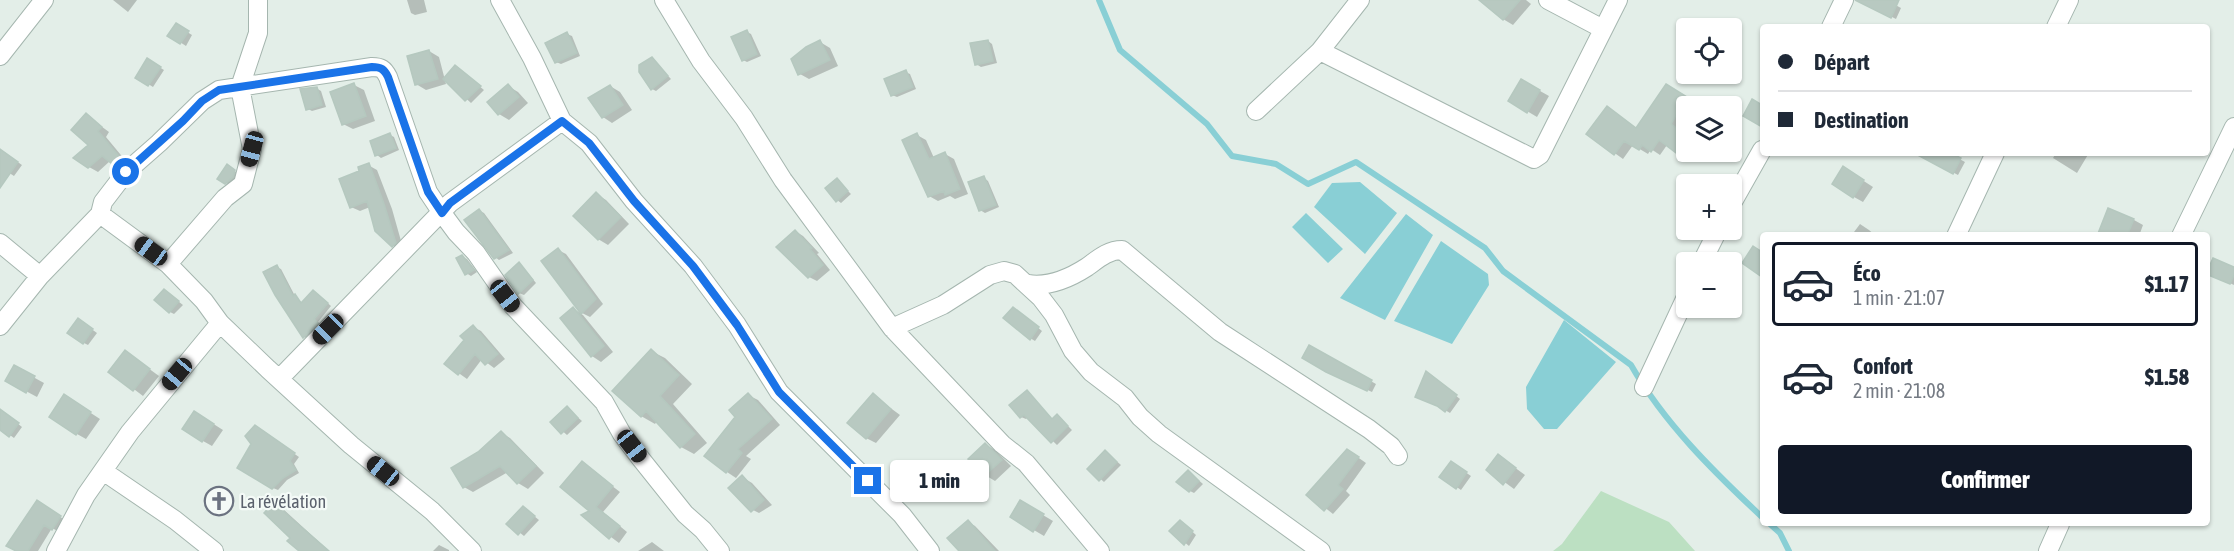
<!DOCTYPE html>
<html lang="fr">
<head>
<meta charset="utf-8">
<style>
  body { margin:0; font-family:"Asap Condensed",sans-serif; background:#f2f2f3; color:#1f2937; height:100vh; display:flex; flex-direction:column; font-size:22px; white-space:nowrap }
  * { box-sizing:border-box; margin:0 }
  p { font-size:20px; color:#747a83 }
  .icon { flex:none; width:33px; height:33px; fill:none; stroke:currentColor; stroke-width:2; stroke-linecap:round; stroke-linejoin:round }
  .map { position:relative; flex:1; overflow:hidden }
  .sheet { position:absolute; left:1760px; top:232px; width:450px; height:294px; display:flex; flex-direction:column; background:#fff; border-radius:6px; box-shadow:0 2px 4px #0004 }
  .sheet>* { flex:none }
  .banner { position:absolute; left:1760px; top:24px; width:450px; height:132px; border-radius:6px; box-shadow:0 2px 4px #0004; display:grid; align-content:center; height:132px; padding:0 18px; background:#fff }
  .controls { position:absolute; left:1676px; top:18px; display:grid; gap:12px }
  .controls a { display:grid; place-items:center; width:66px; height:66px; border-radius:6px; background:#fff; box-shadow:0 2px 4px #0004; font-size:30px }
  .end { position:absolute; width:27px; height:27px; margin:-14px; border:8px solid #1a73e8; background:#fff; box-shadow:0 0 0 3px #fff }
  .from { border-radius:50% }
  .bubble { position:absolute; height:42px; border-radius:6px; background:#fff; box-shadow:0 2px 4px #0004; font-size:20px; font-weight:800; line-height:42px; text-align:center }
  .car { position:absolute; width:18px; height:36px; margin:-18px -9px; border-radius:8px; box-shadow:0 0 4px 2px #0007; background:linear-gradient(#222 24%,#8ab4d8 0 40%,#222 0 76%,#8ab4d8 0 86%,#222 0) }
  .banner b { display:flex; align-items:center; gap:21px; height:57px; font-size:22px }
  .banner b+b { border-top:2px solid #e0e1e3 }
  .banner i { width:15px; height:15px; background:#1f2937 }
  ul { padding:10px 0 0; list-style:none }
  li { display:flex; align-items:center; gap:18px; height:84px; margin:0 12px 9px; padding:0 6px; border:3px solid transparent; border-radius:6px }
  li div { flex:1 }
  li b { display:block; font-size:22px }
  li em { font-style:normal; font-weight:800 }
  li.selected { border-color:#111827 }
  li>.icon { width:54px; height:54px; stroke-width:1.5 }
  .action { display:flex; gap:12px; margin-top:auto; padding:12px 18px }
  .action a { flex:1; height:69px; border-radius:6px; background:#111827; color:#fff; font-size:24px; font-weight:800; line-height:69px; text-align:center }
  .map>svg:first-child { display:block }
  .green { fill:#bce0c2 }
  .water { fill:#89cfd5 }
  .shadow { fill:#0003 }
  .lines { fill:none; stroke-linecap:round; stroke-linejoin:round }
  .stream { stroke:#89cfd5; stroke-width:6 }
  .building { fill:#b8c9c1; stroke:#b5c8bf; stroke-width:1.5 }
  .minor-casing { stroke:#a5b6af; stroke-width:20 }
  .minor { stroke:#fff; stroke-width:18 }
  .route { stroke:#1a73e8; stroke-width:8 }
  .labels { text-anchor:middle; dominant-baseline:central; stroke-width:4.5; stroke-linejoin:round; paint-order:stroke }
  .worship-label { font-size:18px; fill:#5b616d; stroke:#f4faf7; text-anchor:start }
</style>
</head>
<body>
<div class="map">
<svg width="2234" height="551" viewBox="0 0 2234 551">
  <rect width="100%" height="100%" fill="#e3eee8"/>
  <path class="green" d="M1601,491L1669,522L1695,551H1553L1562,544Z"/>
  <path class="water" d="M1360,182L1397,213L1365,254L1314,207L1332,183Z
    M1306,213L1343,249L1328,263L1292,227Z
    M1406,214L1433,235L1385,320L1340,298Z
    M1441,241L1488,274L1489,285L1452,344L1394,321Z
    M1564,320L1616,362L1557,429H1544L1527,409L1526,387Z"/>
  <path class="shadow" d="M113,0H137L128,12Z
    M407,0H424L427,12L415,15L411,13Z
    M1489,0H1526L1531,4L1513,25L1503,19Z
    M1878,0H1886L1901,8L1896,19L1874,8Z
    M176,25L192,35L186,46L169,35Z
    M747,32L751,34L761,56L747,62L743,60Z
    M567,34L572,36L580,56L561,64L556,62Z
    M988,41L992,44L997,63L981,67L976,64Z
    M820,42L830,48L838,66L809,79L800,74Z
    M429,51L439,57L446,84L426,90L416,84Z
    M652,59L671,79L656,91L652,89Z
    M148,60L164,70L153,87L137,77Z
    M456,67L484,90L471,103L445,79Z
    M905,72L910,74L916,89L897,97L892,95Z
    M1522,81L1549,96L1537,117L1510,101Z
    M354,85L364,90L375,121L353,129L343,124Z
    M508,86L518,92L528,103L509,120L499,114L489,102Z
    M610,86L620,92L632,110L612,123L603,117Z
    M1666,86L1694,103L1692,106H1686V117L1678,130L1686,135V152H1695L1689,159L1667,145L1660,155L1651,149L1648,154L1633,145L1623,159L1588,134L1637,130Z
    M316,88L321,91L326,107L312,111L308,109Z
    M86,115L109,132L106,137L130,166L125,171L110,161L98,172L89,167L91,144Z
    M390,135L394,137L399,150L381,158L377,155Z
    M917,135L926,140L934,158L945,154L954,159L968,194L955,199L950,196L938,201L929,196Z
    M0,150L22,165L14,176L0,167Z
    M1941,153H1948L1965,162L1958,175L1935,163Z
    M2056,153H2089L2077,173L2053,158Z
    M368,165L377,170L392,209L403,248L401,250L393,245L370,207L360,211L351,207L361,172Z
    M227,166L239,174L237,180L230,185L219,179Z
    M1853,174L1873,187L1863,202L1854,197Z
    M984,178L988,181L999,207L985,213L980,210Z
    M837,180L851,194L841,203L837,200Z
    M596,194L606,200L629,224L608,245L598,239Z
    M480,211L484,213L513,253L499,260L495,257Z
    M2134,220L2143,225L2139,236H2098Z
    M1860,224L1869,230L1876,236H1851Z
    M795,231L803,236L819,253L817,254L830,270L817,281L809,277Z
    M558,250L566,254L603,304L590,317L582,313Z
    M462,257L467,259L477,272L471,276L466,273Z
    M519,264L523,267L536,283L524,295L519,293Z
    M276,267L281,269L295,296L303,304L317,294L331,306L318,322L321,326L309,339L304,337L276,294Z
    M2234,269V285L2212,275Z
    M165,291L183,305L174,314L170,312Z
    M574,309L583,315L613,352L601,362L592,356Z
    M1018,311L1042,331L1035,341L1030,338Z
    M83,323L97,333L88,345L84,343Z
    M473,327L481,331L505,359L494,368L482,359L467,379L446,364L466,340Z
    M1310,347L1376,384L1372,392L1332,374Z
    M651,351L665,358L692,384L673,404L707,443L694,454L681,447L657,421L655,424L641,416Z
    M126,352L159,376L143,396L110,371Z
    M15,367L44,383L37,397L7,381Z
    M1430,375L1460,399L1450,413L1445,410Z
    M1027,392L1053,420L1061,419L1072,430L1057,445L1028,417L1026,419L1021,417Z
    M748,395L758,400L780,425L746,456L751,459L736,478L727,472L737,417Z
    M873,395L900,415L876,443L866,438Z
    M74,402L100,419L86,439L77,434Z
    M567,408L582,421L567,435L552,422Z
    M0,413L6,414L22,427L14,438L0,428Z
    M204,418L223,430L212,446L203,441Z
    M260,430L299,457L294,464L299,473L287,480L278,490L273,488Z
    M501,433L510,438L544,473L528,489L518,483L508,472L473,492L464,487L479,454Z
    M986,445L995,450L1011,466L995,481L985,475L970,459Z
    M1106,452L1121,465L1104,482L1089,469Z
    M1356,456L1366,463L1346,491L1350,495L1333,514L1309,495Z
    M1499,456L1525,475L1514,489L1488,470Z
    M582,463L620,492L603,512L627,532L619,543L583,516L592,511Z
    M1455,465L1471,476L1461,490L1442,477Z
    M1188,471L1203,484L1194,493L1190,491Z
    M742,477L752,483L772,505L759,513L749,508Z
    M1021,502L1053,521L1044,536L1012,517Z
    M274,504L282,508L329,551H301Z
    M45,507L68,522L61,533L52,528L38,551H19Z
    M524,508L539,520L524,536L509,524Z
    M968,522L975,526L999,551H961Z
    M1185,525L1196,535L1189,546L1171,531Z
    M652,542L664,551H638Z
    M439,545L449,550V551H433Z"/>
  <g class="lines">
    <path class="stream" d="M1099,0L1120,50L1207,124L1232,156L1276,164L1308,184L1356,162L1485,248L1503,271L1631,365C1664,423 1714,472 1762,517
      M1770,524L1780,533L1789,551"/>
  </g>
  <path class="building" d="M1479,0H1520L1503,20Z
    M1855,0H1899L1891,18Z
    M176,23L189,31L180,44L167,36Z
    M747,30L757,54L742,61L731,37Z
    M567,32L577,53L555,63L545,43Z
    M820,40L830,60L798,75L791,59L806,47Z
    M988,40L993,61L975,65L970,43Z
    M429,50L438,79L415,85L407,56Z
    M652,57L668,76L651,90L639,72V65Z
    M147,58L161,67L148,86L135,78Z
    M455,65L481,86L465,101L443,79Z
    M906,70L913,87L891,96L884,79Z
    M1521,79L1540,90L1527,113L1508,101Z
    M354,83L366,116L342,125L330,92Z
    M508,84L519,97L498,115L487,102Z
    M1666,84L1687,97L1671,124L1686,135V147L1680,156L1659,140L1651,152L1642,145L1639,150L1624,141L1614,155L1586,134L1607,106L1636,128Z
    M610,85L623,105L602,118L588,98Z
    M317,87L322,105L306,110L300,89Z
    M1752,99L1762,105V127L1743,116Z
    M86,113L102,127L98,131L122,160L116,167L102,156L88,168L73,158L88,145L71,130Z
    M390,133L396,148L375,156L370,141Z
    M917,133L929,159L945,152L960,189L945,195L944,191L928,197L902,140Z
    M0,149L18,162L0,188Z
    M1914,153H1951L1961,158L1953,174Z
    M369,163L384,204L396,243L392,247L375,231L367,201L350,208L339,179L359,171L358,167Z
    M227,164L235,170L233,177L225,184L217,179Z
    M1843,166L1864,180L1853,198L1832,184Z
    M984,176L996,205L979,211L968,182Z
    M837,178L848,191L836,202L825,188Z
    M596,192L621,217L598,240L573,216Z
    M2108,208L2134,219L2127,236H2097Z
    M479,209L509,250L494,259L464,220Z
    M795,230L812,248L810,249L823,265L808,278L776,247Z
    M1753,246L1762,252V277L1742,263Z
    M558,248L596,299L581,314L541,261Z
    M462,255L474,270L465,275L456,258Z
    M2213,258L2234,267V275L2230,284L2206,274Z
    M519,262L533,280L518,294L505,275Z
    M277,265L293,296L295,294L301,303L313,290L328,303L314,319L318,323L303,338L275,295L263,272Z
    M164,289L179,301L169,313L154,300Z
    M573,307L604,346L591,357L560,318Z
    M1013,307L1039,327L1030,340L1003,318Z
    M78,318L93,329L83,344L67,333Z
    M473,325L498,354L485,365L475,354L458,375L444,364L464,340L460,336Z
    M1309,345L1372,380L1367,391L1326,372L1302,358Z
    M651,349L679,375L660,396L695,434L680,448L646,411L641,417L612,391Z
    M125,350L150,369L133,391L108,372Z
    M14,365L35,376L26,393L5,381Z
    M1426,371L1457,395L1445,412L1437,406L1415,397Z
    M1027,390L1052,419L1057,414L1068,426L1051,443L1024,415L1020,418L1009,405Z
    M748,393L772,419L738,449L742,453L726,473L704,456L735,417L729,410Z
    M873,393L891,409L866,439L847,423Z
    M64,394L91,412L76,435L49,417Z
    M567,406L578,418L561,434L550,422Z
    M0,409L19,423L9,437L0,430Z
    M194,411L214,424L202,442L182,429Z
    M255,425L295,453L290,461L296,470L283,478L272,489L237,468L251,444L245,436Z
    M501,431L536,466L517,484L500,466L463,488L451,468L478,452Z
    M985,443L1002,460L984,476L968,459Z
    M1347,449L1359,457L1338,485L1343,489L1324,511L1306,495Z
    M1105,450L1117,462L1099,481L1087,469Z
    M1498,454L1516,468L1503,485L1486,470Z
    M582,461L613,486L596,507L620,526L609,539L581,515L589,511L560,487Z
    M1451,461L1467,472L1456,489L1439,477Z
    M1188,470L1199,481L1189,492L1176,482Z
    M742,475L764,500L751,512L728,488Z
    M37,500L61,516L52,530L44,525L28,551H16L6,546Z
    M1020,500L1044,514L1033,532L1010,517Z
    M274,502L291,518L329,551H299L287,541L290,538L264,513Z
    M523,506L535,516L518,535L506,524Z
    M968,520L995,551H959L947,538Z
    M1180,520L1193,531L1184,545L1169,531Z"/>
  <g class="lines">
    <g class="minor-casing">
      <path id="minor" d="M500,0L532,58L562,121L589,143L634,201L693,266L737,325L779,392L902,515L930,551
        M664,0L701,61L744,118L783,180L892,328L1002,444L1026,463L1100,551
        M1548,0L1603,29
        M1831,27L1844,0
        M2056,27L2069,0
        M1320,51L1534,159L1540,155L1618,0
        M0,56L44,0
        M1256,111L1320,51L1360,0
        M1731,205L1762,150
        M100,214L168,264L204,301L220,323L268,369L351,445L432,511L472,551
        M1956,236L1995,153
        M2181,236L2234,127
        M0,243L40,276
        M1702,262L1718,230
        M168,264L225,198L243,184L252,149L240,87L258,33V0
        M1028,284C1048,287 1070,278 1087,267C1098,259 1108,250 1122,250L1220,332L1369,429L1391,446L1398,456
        M0,326L40,276L100,214L103,202L126,172L159,143L202,101L219,90L372,67C381,67 384,69 388,77L428,192L442,213L456,232L476,253L513,306L604,402L622,434L641,459L685,514L703,530L720,551
        M892,328L943,305L990,275L1004,271L1015,274L1041,298L1054,315L1073,351L1091,372L1125,398L1140,417L1159,434L1321,551
        M279,379L450,203L562,121
        M1644,387L1686,297
        M103,471L175,520L214,551
        M56,551L86,495L130,432L220,323
        M2048,551L2060,524"/>
    </g>
    <use href="#minor" class="minor"/>
  </g>
  <g class="lines">
    <path class="route" d="M126,172L183,121L202,101L219,90L372,67C381,67 384,69 388,77L428,192L442,213L450,203L562,121L589,143L634,201L693,266L737,325L779,392L868,481"/>
  </g>
  <defs>
    <g id="church-ring" transform="scale(1.5)"><circle r="9.5" fill="#f4faf7" stroke="#6b7280" stroke-width="1.5"/><path d="M-1.2-6h2.4v3.5h3.3v2.4h-3.3V6h-2.4V-.1h-3.3v-2.4h3.3Z" fill="#6b7280"/></g>
  </defs>
  <g fill-rule="evenodd">
    <use href="#church-ring" x="219" y="501"/>
  </g>
  <g class="labels">
    <g class="worship-label">
      <text x="240" y="501">La révélation</text>
    </g>
  </g>
</svg>
<div class="controls">
<a><svg class="icon" aria-label="locate" viewBox="0 0 24 24"><circle cx="12" cy="12" r="6"/><path d="M12 2v4M12 18v4M2 12h4M18 12h4"/></svg></a>
<a><svg class="icon" aria-label="layers" viewBox="0 0 24 24"><path d="M12 4l9 5-9 5-9-5zM3 14l9 5 9-5"/></svg></a>
<a>+</a>
<a>−</a>
</div>
<i class="end from" style="left:126px;top:172px"></i>
<i class="end" style="left:868px;top:481px"></i>
<div class="bubble" style="left:890px;top:460px;width:99px">1 min</div>
<i class="car" style="left:252px;top:149px;rotate:195deg"></i>
<i class="car" style="left:151px;top:251px;rotate:306deg"></i>
<i class="car" style="left:505px;top:296px;rotate:142deg"></i>
<i class="car" style="left:328px;top:329px;rotate:225deg"></i>
<i class="car" style="left:177px;top:374px;rotate:220deg"></i>
<i class="car" style="left:632px;top:446px;rotate:142deg"></i>
<i class="car" style="left:383px;top:471px;rotate:309deg"></i>
<div class="banner">
<b><i class="from"></i>Départ</b>
<b><i></i>Destination</b>
</div>
<section class="sheet">
<ul>
<li class="selected"><svg class="icon" aria-label="car" viewBox="0 0 24 24"><path d="M5 17H2v-5l4-1 3-4h7l3 4 3 1v5h-3M9 17h6M6 11h13"/><circle cx="7" cy="17" r="2"/><circle cx="17" cy="17" r="2"/></svg><div><b>Éco</b><p>1 min · 21:07</p></div><em>$1.17</em></li>
<li><svg class="icon" aria-label="car" viewBox="0 0 24 24"><path d="M5 17H2v-5l4-1 3-4h7l3 4 3 1v5h-3M9 17h6M6 11h13"/><circle cx="7" cy="17" r="2"/><circle cx="17" cy="17" r="2"/></svg><div><b>Confort</b><p>2 min · 21:08</p></div><em>$1.58</em></li>
</ul>
<div class="action"><a>Confirmer</a></div>
</section>
</div>
</body>
</html>
